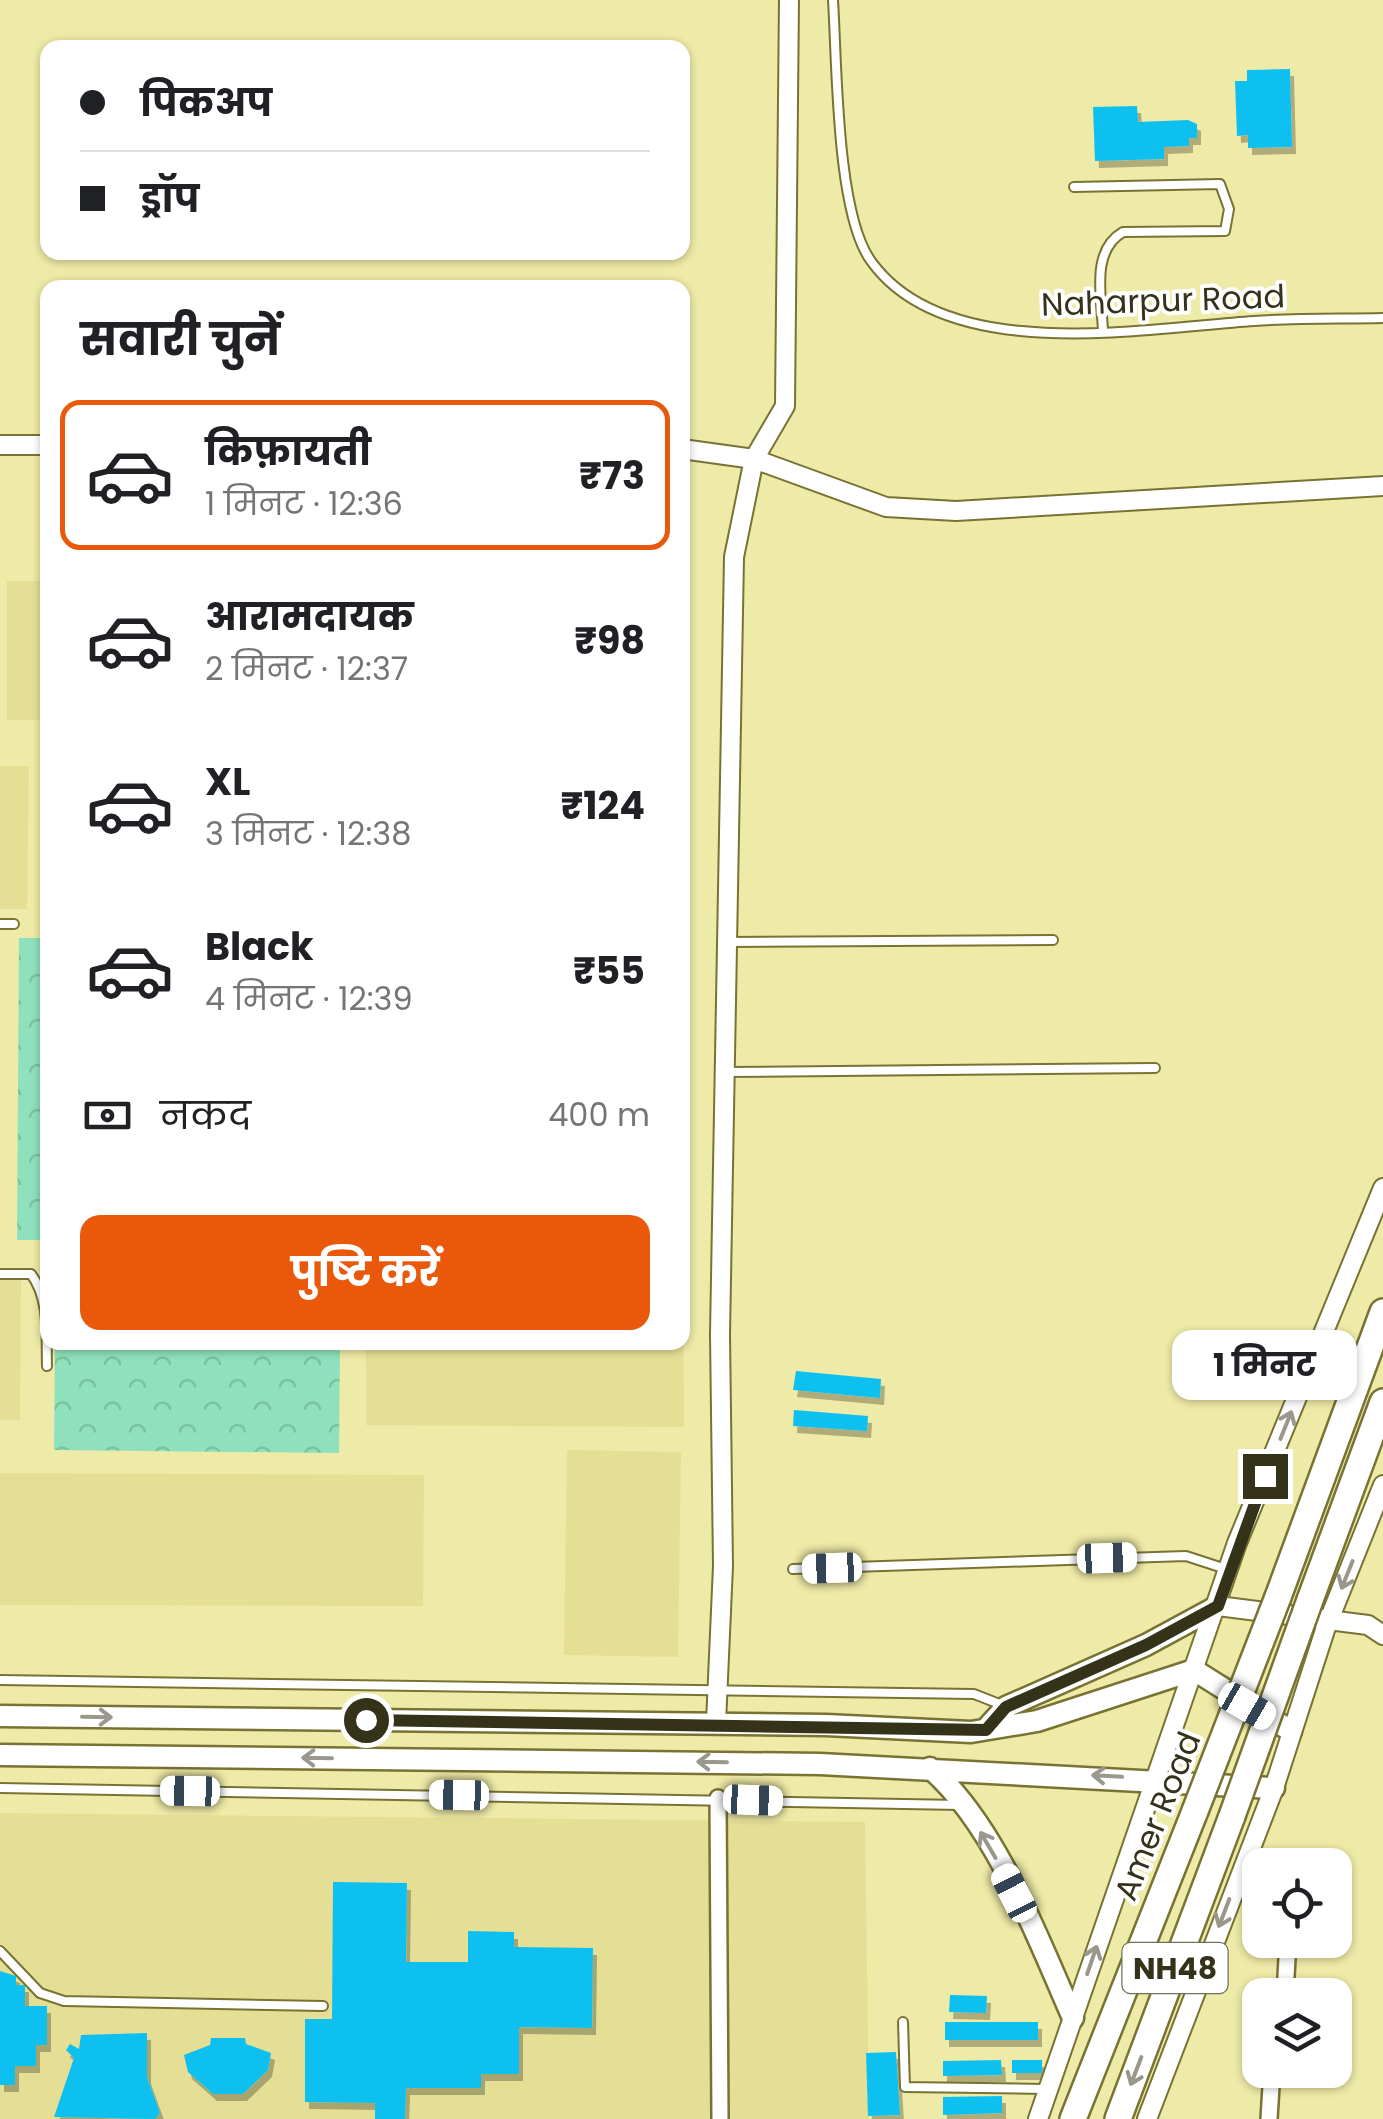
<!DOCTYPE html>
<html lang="hi">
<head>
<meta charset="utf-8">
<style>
  body { margin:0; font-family:Poppins,"Noto Sans Devanagari",sans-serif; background:#f2f2f2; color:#202124; height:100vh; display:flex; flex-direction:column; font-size:38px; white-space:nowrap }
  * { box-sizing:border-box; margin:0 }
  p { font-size:32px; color:#757577 }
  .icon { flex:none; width:55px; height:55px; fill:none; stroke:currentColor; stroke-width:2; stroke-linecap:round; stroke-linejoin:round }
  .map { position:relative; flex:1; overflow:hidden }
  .side { position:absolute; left:40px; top:280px; width:650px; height:1070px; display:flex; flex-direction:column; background:#fff; border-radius:20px; box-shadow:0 2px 8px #0004 }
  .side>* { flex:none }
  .guide { position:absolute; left:40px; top:40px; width:650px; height:220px; border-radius:20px; box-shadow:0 2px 8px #0004; display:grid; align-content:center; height:220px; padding:0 40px; background:#fff }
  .controls { position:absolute; left:1242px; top:1848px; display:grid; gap:20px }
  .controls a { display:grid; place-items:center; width:110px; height:110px; border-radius:20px; background:#fff; box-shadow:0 2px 8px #0004; font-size:50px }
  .end { position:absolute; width:45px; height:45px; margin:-22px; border:12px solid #343218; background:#fff; box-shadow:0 0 0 5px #fff }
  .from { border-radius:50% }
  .bubble { position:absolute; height:70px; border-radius:20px; background:#fff; box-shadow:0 2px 8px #0004; font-size:32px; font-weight:700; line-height:70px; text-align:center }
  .car { position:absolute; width:30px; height:60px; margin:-30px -15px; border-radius:12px; box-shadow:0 0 8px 2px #0007; background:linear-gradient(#fff 24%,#345 0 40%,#fff 0 76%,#345 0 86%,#fff 0) }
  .guide b { display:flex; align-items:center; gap:35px; height:95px; font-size:38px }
  .guide b+b { border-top:2px solid #e0e0e0 }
  .guide i { width:25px; height:25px; background:#202124 }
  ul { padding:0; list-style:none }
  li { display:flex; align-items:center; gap:30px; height:150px; margin:0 20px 15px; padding:0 20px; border:5px solid transparent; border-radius:20px }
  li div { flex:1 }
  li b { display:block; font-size:38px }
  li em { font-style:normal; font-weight:700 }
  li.current { border-color:#ea580c }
  li>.icon { width:90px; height:90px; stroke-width:1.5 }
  h2 { padding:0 40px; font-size:45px; line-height:120px }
  .pay { display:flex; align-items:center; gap:25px; height:110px; padding:0 40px; font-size:38px }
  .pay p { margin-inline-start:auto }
  .cta { display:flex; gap:20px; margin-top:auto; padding:20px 40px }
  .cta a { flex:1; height:115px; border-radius:20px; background:#ea580c; color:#fff; font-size:40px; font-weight:700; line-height:115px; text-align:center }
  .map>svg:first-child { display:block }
  .built { fill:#e5df95 }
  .forest { fill:url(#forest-crowns) }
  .building { fill:#0dc0f0; filter:url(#shadow) }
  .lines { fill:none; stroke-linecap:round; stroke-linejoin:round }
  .service-casing { stroke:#787333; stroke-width:12 }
  .minor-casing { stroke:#787333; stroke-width:20 }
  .tertiary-casing { stroke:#787333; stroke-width:22 }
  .secondary-casing { stroke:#787333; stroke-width:25 }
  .trunk-casing { stroke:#787333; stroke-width:30 }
  .service { stroke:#fff; stroke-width:8 }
  .minor { stroke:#fff; stroke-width:15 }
  .tertiary { stroke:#fff; stroke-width:18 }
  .secondary { stroke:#fff; stroke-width:20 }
  .trunk { stroke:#fff; stroke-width:25 }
  .trunk-bridge-casing { stroke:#787333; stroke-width:30; stroke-linecap:butt }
  .trunk-bridge { stroke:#fff; stroke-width:25 }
  .oneway { stroke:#9a988c }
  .route { stroke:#343218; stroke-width:12 }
  .labels { text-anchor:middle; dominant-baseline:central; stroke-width:8; stroke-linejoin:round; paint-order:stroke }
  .shield { fill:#fff; stroke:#71705d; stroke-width:2.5 }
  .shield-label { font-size:30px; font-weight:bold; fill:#343218 }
  .street-label { font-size:32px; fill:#343218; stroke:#fff }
</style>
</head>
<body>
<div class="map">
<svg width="1383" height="2119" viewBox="0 0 1383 2119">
  <defs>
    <pattern id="forest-crowns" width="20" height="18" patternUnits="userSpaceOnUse" patternTransform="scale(2.5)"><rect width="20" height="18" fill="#8ee1bc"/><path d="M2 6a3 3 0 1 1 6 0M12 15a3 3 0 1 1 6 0" fill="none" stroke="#7bc2a1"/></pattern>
    <filter id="shadow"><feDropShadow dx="4" dy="7" stdDeviation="0" flood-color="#0004"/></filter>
  </defs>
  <rect width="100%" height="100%" fill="#eeeaa7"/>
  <path class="built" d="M683,508H688V738H682Z
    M7,581H47V720H7Z
    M0,766H29L27,909H0Z
    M683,1273L684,1427L366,1425V1343L682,1342Z
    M0,1276H21L20,1420H0Z
    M567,1450L681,1452L678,1657L564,1655Z
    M0,1473L424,1475L423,1606L0,1605Z
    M0,1813L865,1822L869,2119H0Z"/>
  <path class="forest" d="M19,938H47V1240H17Z
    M55,1343H340L339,1453L54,1450Z"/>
  <path class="building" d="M1290,69L1292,147L1248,148V135L1237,136L1235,81H1247V70Z
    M1137,106L1138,122L1188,120L1197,124V138H1189V146L1164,147V159L1095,161L1093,107Z
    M796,1371L881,1379L880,1398L793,1390Z
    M794,1410L868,1416L867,1431L793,1426Z
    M333,1882L407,1883L406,1962H468V1931L514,1932V1947L593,1948L592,2028L519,2027V2074H481V2088H406L405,2119H375V2103L305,2102V2019H332Z
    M0,1971L16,1976V1985H25V2006H47V2045H36V2066H15V2085H0Z
    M950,1995L987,1996L986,2013L949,2012Z
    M945,2022H1038V2040H945Z
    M147,2033V2077L160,2113L155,2119L54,2117L74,2058L66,2050L70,2044L79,2049L81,2035Z
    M211,2038H245L246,2044L271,2053L268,2070L243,2094H213L188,2072L184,2055L210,2045Z
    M896,2052L900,2115L868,2116L866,2053Z
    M1001,2060L1002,2075L943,2076V2061Z
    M1012,2060H1042V2073H1012Z
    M1002,2096V2113L943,2115V2097Z"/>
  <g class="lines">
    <g class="service-casing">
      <path id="service" d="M833,0C837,62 836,213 871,261C946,366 1145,328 1254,321C1297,318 1340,319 1383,318
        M1074,187L1220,184L1229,209L1225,231L1123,232C1090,251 1102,298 1103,332
        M0,924H14
        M727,942L1053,940
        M725,1072L1155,1068
        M0,1274H31C50,1299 46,1336 47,1366
        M793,1569L1186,1556L1226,1569
        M0,1680L974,1694L1002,1705
        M0,1788L961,1805
        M0,1951L40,1993L64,2001L323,2006
        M903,2022L905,2087L1046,2089"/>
    </g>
    <g class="minor-casing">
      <path id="minor" d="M718,1798L720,2119
        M1285,1995L1288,1940
        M1269,2119L1272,2070"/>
    </g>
    <g class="tertiary-casing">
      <path id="tertiary" d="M0,445H48
        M682,449L754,459L886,507L956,511L1383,486
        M1218,1606L1368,1625L1383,1635
        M716,1723L723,1566L720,1334L734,557L754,459L785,406L789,0
        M1038,2119L1237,1543L1383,1188
        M1147,2119L1274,1788L1325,1630L1383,1485"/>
    </g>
    <g class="secondary-casing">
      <path id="secondary" d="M0,1716L826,1725L971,1732L1037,1721L1194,1670L1291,1731
        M986,1729L1006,1707L1146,1645L1218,1606
        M0,1755L820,1764L1274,1788
        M930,1768C996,1825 1038,1939 1073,2018"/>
    </g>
    <g class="trunk-casing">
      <path id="trunk" d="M1278,1597L1383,1312
        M1310,1600L1383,1402
        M1073,2119L1195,1811
        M1118,2119L1232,1816"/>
    </g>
    <use href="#service" class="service"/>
    <use href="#minor" class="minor"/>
    <use href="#tertiary" class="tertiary"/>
    <use href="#secondary" class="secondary"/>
    <use href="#trunk" class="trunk"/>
    <g class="trunk-bridge-casing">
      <path id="trunk-bridge" d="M1195,1811L1278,1597
        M1232,1816L1310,1600"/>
    </g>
    <use href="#trunk-bridge" class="trunk-bridge"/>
  </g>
  <defs><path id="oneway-shaft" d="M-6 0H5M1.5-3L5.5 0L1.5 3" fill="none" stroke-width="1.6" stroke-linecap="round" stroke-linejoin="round" transform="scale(2.5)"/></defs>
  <g class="oneway">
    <use href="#oneway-shaft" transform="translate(1286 1425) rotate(-68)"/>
    <use href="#oneway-shaft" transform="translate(1347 1575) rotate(112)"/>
    <use href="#oneway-shaft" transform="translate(97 1717) rotate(1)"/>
    <use href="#oneway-shaft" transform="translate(317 1758) rotate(-179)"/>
    <use href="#oneway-shaft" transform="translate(712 1762) rotate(-179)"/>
    <use href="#oneway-shaft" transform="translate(1107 1776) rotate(-177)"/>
    <use href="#oneway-shaft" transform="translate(988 1845) rotate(-120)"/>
    <use href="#oneway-shaft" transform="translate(1224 1913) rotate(111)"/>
    <use href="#oneway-shaft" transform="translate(1092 1960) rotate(-71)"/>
    <use href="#oneway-shaft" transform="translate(1136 2071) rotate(111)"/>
  </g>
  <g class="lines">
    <path class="route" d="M366,1720L986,1730L1006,1707L1146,1645L1218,1606L1265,1476"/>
  </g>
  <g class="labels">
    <rect class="shield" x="1122.5" y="1943" width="105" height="50" rx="8"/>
    <g class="shield-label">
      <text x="1175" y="1968">NH48</text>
    </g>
    <g class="street-label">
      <text transform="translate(1163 300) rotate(-2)">Naharpur Road</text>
      <text transform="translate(1157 1816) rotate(-68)">Amer Road</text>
    </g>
  </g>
</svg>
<div class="controls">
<a><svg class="icon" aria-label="locate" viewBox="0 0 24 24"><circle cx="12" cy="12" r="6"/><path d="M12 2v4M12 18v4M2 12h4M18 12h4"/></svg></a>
<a><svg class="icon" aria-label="layers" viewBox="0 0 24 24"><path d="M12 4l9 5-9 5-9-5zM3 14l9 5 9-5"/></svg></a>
</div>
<i class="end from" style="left:366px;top:1720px"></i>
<i class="end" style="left:1265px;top:1476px"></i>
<div class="bubble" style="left:1172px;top:1330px;width:185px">1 मिनट</div>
<i class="car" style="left:1107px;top:1558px;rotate:88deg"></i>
<i class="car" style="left:832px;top:1568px;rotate:268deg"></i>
<i class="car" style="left:1247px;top:1706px;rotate:120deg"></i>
<i class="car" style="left:190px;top:1791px;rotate:271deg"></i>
<i class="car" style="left:459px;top:1795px;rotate:271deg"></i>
<i class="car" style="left:753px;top:1800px;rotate:92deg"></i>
<i class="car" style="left:1014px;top:1893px;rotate:333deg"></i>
<div class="guide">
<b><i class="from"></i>पिकअप</b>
<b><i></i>ड्रॉप</b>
</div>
<section class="side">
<h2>सवारी चुनें</h2>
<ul>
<li class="current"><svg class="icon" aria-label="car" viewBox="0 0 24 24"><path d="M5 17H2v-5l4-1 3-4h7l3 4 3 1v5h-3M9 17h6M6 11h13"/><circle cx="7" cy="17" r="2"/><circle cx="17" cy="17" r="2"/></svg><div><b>किफ़ायती</b><p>1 मिनट · 12:36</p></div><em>₹73</em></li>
<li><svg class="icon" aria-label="car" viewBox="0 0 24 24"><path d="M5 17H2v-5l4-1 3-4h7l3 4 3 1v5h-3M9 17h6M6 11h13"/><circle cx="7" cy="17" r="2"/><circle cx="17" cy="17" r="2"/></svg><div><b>आरामदायक</b><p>2 मिनट · 12:37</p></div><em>₹98</em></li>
<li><svg class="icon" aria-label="car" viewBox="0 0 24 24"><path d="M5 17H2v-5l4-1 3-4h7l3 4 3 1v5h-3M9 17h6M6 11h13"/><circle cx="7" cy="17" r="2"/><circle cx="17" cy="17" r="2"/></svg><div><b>XL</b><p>3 मिनट · 12:38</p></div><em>₹124</em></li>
<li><svg class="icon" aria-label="car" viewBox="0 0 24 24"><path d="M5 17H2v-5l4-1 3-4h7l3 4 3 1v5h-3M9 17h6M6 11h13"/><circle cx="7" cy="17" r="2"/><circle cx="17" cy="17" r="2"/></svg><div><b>Black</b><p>4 मिनट · 12:39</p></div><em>₹55</em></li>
</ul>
<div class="pay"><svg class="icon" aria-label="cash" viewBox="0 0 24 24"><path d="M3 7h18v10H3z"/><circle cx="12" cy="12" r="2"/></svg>नकद<p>400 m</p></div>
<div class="cta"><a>पुष्टि करें</a></div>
</section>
</div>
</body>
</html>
